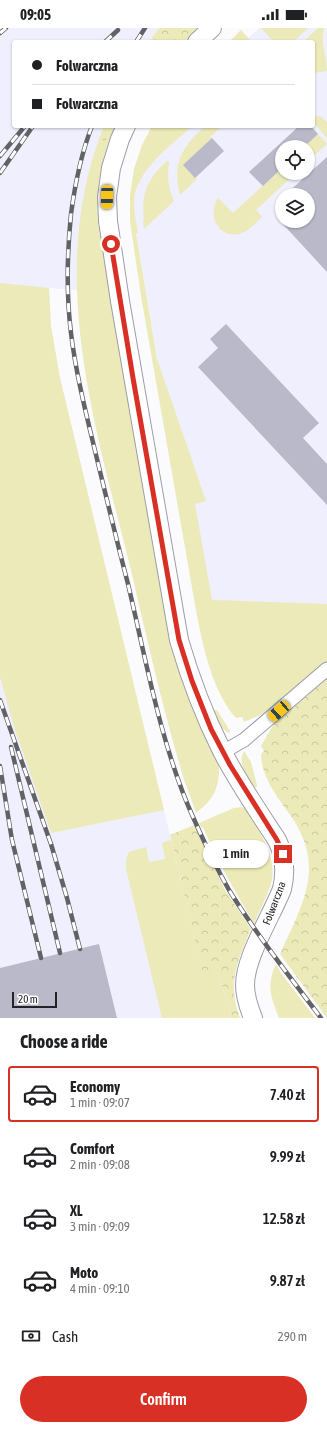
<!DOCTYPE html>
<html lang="en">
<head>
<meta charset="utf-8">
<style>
  body { margin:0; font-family:"Asap Condensed",sans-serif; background:#f2f2f2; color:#202124; height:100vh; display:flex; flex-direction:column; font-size:15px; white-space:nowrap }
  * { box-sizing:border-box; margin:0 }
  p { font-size:13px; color:#757577 }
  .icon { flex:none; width:22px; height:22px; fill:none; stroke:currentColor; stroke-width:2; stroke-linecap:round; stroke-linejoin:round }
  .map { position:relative; height:990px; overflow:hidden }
  .details { display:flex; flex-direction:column; background:#fff; flex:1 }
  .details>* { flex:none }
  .hud { position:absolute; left:12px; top:12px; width:303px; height:88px; border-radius:4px; box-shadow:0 1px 3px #0004; display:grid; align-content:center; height:88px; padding:0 20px; background:#fff }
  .tools { position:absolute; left:275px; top:112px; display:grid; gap:8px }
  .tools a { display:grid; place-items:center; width:40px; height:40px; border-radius:50%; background:#fff; box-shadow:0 1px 3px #0004; font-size:20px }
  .scale { position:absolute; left:12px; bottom:10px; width:45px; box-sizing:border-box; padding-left:4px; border:2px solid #222228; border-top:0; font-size:11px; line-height:14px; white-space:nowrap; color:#222228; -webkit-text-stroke:3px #fff; paint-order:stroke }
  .end { position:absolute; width:18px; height:18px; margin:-9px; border:5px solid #d93025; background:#fff; box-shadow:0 0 0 2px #fff }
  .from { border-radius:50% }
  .bubble { position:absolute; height:28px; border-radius:14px; background:#fff; box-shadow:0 1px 3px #0004; font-size:13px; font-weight:600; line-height:28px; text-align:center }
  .car { position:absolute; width:12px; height:24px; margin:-12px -6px; border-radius:5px; box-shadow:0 0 3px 1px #0007; background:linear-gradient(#f5c518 24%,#345 0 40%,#f5c518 0 76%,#345 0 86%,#f5c518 0) }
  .hud b { display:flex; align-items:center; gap:14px; height:38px; font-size:15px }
  .hud b+b { border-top:1px solid #e0e0e0 }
  .hud i { width:10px; height:10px; background:#202124 }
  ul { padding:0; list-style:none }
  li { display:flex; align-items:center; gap:12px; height:56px; margin:0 8px 6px; padding:0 12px; border:2px solid transparent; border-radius:4px }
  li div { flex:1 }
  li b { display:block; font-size:15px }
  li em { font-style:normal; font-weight:600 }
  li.selected { border-color:#d93025 }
  li>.icon { width:36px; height:36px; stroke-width:1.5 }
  h2 { padding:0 20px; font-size:18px; line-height:48px }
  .pay { display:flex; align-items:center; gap:10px; height:44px; padding:0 20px; font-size:15px }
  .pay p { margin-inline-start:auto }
  .cta { display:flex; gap:8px; margin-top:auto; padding:8px 20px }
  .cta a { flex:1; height:46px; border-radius:24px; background:#d93025; color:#fff; font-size:16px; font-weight:600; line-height:46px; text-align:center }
  .status { display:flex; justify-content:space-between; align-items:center; height:28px; padding:0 20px; background:#fff; direction:ltr }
  .status svg { height:11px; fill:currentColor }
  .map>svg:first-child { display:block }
  .built { fill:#efeffd; fill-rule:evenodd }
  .green { fill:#ebeab8 }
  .forest { fill:url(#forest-crowns) }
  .building { fill:#bab9c9 }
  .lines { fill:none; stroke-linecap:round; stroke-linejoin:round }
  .street-casing { stroke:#9c9cab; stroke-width:15 }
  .secondary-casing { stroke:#9c9cab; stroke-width:20 }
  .street { stroke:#fff; stroke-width:13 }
  .secondary { stroke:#fff; stroke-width:18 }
  .rail-casing { stroke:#616166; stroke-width:4.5 }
  .rail { stroke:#fff; stroke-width:3; stroke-dasharray:9; stroke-linecap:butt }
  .route { stroke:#d93025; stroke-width:5 }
  .labels { text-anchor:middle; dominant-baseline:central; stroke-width:3; stroke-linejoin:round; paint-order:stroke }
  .street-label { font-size:11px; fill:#222228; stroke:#fff }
</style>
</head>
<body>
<div class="status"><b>09:05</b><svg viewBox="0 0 49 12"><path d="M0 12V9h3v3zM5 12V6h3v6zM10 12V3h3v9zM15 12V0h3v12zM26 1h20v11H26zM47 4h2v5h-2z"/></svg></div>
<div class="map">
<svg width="327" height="990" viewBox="0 0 327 990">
  <defs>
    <pattern id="forest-crowns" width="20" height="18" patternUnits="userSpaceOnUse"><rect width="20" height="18" fill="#ebeab8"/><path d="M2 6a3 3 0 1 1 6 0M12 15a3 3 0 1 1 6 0" fill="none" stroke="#c9c89e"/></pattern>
  </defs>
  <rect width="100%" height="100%" fill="#fbfbfe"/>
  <path class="built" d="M0,0H159L149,14H14V98H104L101,105L77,235V262L49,260L51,298L60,350L203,945L232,990H0Z
    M260,0H327V593L200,588L132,180L152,98H313V14H229L241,2L248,10ZM282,119H308V145H282ZM282,167H308V193H282Z"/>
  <path class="green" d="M261,0H308L293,14H274Z
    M318,0H324C320,17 327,27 327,43L313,45V14H303Z
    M241,2L252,14H229Z
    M313,87L321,89L327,94V110L313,94Z
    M104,98H115C101,129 96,161 98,195L167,595C174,625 182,654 194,683C199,696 219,729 219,741C219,762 212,773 196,785C191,769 184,754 180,738C161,673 146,607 131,542C95,398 45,243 104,98Z
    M152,98H192C170,119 136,141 134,174C134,184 136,195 138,205H136L157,331L206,473L195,476L212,572L327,576V634L267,684L244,694L242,689L236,690L234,688C212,660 204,622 197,588L141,268L130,193V167L134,141L142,117Z
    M205,98H222L210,109L212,110L184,137L197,151L180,167C172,135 182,119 205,98Z
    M318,106L327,116L308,133V119H304Z
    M167,133L169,134C167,148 168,160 174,173L144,201L143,193H144C141,166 147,151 167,133Z
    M282,140V145H296L256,182L262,189C256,194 250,202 242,205C220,213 206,188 218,170L233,185Z
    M0,255L49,260L51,298L60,350L164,782L51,805L14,699L0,649Z
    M215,682H217L230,703L229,705C220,701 218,693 214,684Z
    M244,723L251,734L257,757V759H255C247,748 237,736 244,723Z
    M242,779L245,780C259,804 280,830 270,859C266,871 259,883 254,896L226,847L203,800L200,798L199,795L234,780Z
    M171,812L203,945L218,944L232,990H162L126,841C126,835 126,829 129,824L146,819L149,834L165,831L162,815Z
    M276,936L281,945L315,990H279C271,969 266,958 276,936Z"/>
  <path class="forest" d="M159,0H199L184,14H149Z
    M104,98H115C112,104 110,111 103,113L101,105Z
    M327,650V990L280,926C304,873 327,837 288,784C275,766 262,749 261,727L264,723L261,718L274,696Z
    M194,797L225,862L251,901C237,934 227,955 240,990H232L218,944L203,946L170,807Z"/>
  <path class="building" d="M299,98H311L318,106L304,119H282V140L263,158L249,144Z
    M212,110L224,123L195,150L183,137Z
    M327,129V244L280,193H308V167H285Z
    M226,296L319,395L303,410L327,436V477L198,339L218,320L210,311Z
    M99,916L117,990H0V940Z"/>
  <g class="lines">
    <g class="street-casing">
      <path id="street" d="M223,724L244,712L327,641"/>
    </g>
    <g class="secondary-casing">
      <path id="secondary" d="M197,14L212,0
        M126,98L120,111L111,140L107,169L108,193L120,273L179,612C190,650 204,687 222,723C238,754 258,783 277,812C285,828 286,844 282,861C271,889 245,929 245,957C245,969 249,980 253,990"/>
    </g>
    <use href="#street" class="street"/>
    <use href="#secondary" class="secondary"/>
    <g class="rail-casing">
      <path id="rail" d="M0,5L6,0
        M105,14L118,2
        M136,14L145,0
        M92,98C81,126 75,156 71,186C67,226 66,265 71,305C76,347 87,389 97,431C107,472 117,514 128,556C146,632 161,718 193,789C204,814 216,839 229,862C257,907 289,948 321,990
        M0,128L25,98
        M0,145L33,98
        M0,672L51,816L67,870L80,921
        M11,719L60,925
        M0,738L12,812L41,930"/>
    </g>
    <use href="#rail" class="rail"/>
  </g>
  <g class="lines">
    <path class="route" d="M111,216L133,350L179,612L192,653L211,701L230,737L277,812L283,826"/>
  </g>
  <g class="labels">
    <g class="street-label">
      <text transform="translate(274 875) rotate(-69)">Folwarczna</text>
    </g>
  </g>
</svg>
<div class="tools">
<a><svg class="icon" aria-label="locate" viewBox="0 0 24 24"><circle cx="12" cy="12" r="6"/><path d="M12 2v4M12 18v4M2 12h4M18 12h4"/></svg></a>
<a><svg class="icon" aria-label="layers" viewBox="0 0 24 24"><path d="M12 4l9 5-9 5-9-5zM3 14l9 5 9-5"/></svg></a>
</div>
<div class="scale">20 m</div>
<i class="end from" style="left:111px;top:216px"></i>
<i class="end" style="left:283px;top:826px"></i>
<div class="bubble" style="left:203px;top:812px;width:66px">1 min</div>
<i class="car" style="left:107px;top:169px;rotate:181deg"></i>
<i class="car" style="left:279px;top:683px;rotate:228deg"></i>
<div class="hud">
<b><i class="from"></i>Folwarczna</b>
<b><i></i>Folwarczna</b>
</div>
</div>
<section class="details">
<h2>Choose a ride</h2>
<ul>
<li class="selected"><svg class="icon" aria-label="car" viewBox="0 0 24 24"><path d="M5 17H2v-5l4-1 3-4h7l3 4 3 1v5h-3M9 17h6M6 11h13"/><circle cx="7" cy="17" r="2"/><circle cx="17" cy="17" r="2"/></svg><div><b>Economy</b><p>1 min · 09:07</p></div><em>7.40 zł</em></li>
<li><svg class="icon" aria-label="car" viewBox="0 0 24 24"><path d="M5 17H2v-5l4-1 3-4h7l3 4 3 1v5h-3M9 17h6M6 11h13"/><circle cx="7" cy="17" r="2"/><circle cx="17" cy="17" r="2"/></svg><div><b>Comfort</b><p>2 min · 09:08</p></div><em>9.99 zł</em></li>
<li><svg class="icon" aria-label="car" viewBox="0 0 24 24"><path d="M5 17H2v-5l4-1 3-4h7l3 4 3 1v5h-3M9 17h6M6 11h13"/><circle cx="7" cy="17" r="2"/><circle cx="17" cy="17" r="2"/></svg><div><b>XL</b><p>3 min · 09:09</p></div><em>12.58 zł</em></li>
<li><svg class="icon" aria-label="car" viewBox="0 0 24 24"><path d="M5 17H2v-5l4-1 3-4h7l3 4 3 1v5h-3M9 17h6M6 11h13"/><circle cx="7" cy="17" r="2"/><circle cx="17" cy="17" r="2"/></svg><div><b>Moto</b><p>4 min · 09:10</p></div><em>9.87 zł</em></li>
</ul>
<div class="pay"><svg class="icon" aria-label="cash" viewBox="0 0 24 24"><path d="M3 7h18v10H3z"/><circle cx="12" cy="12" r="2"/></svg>Cash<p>290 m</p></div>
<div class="cta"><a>Confirm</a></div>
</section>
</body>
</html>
